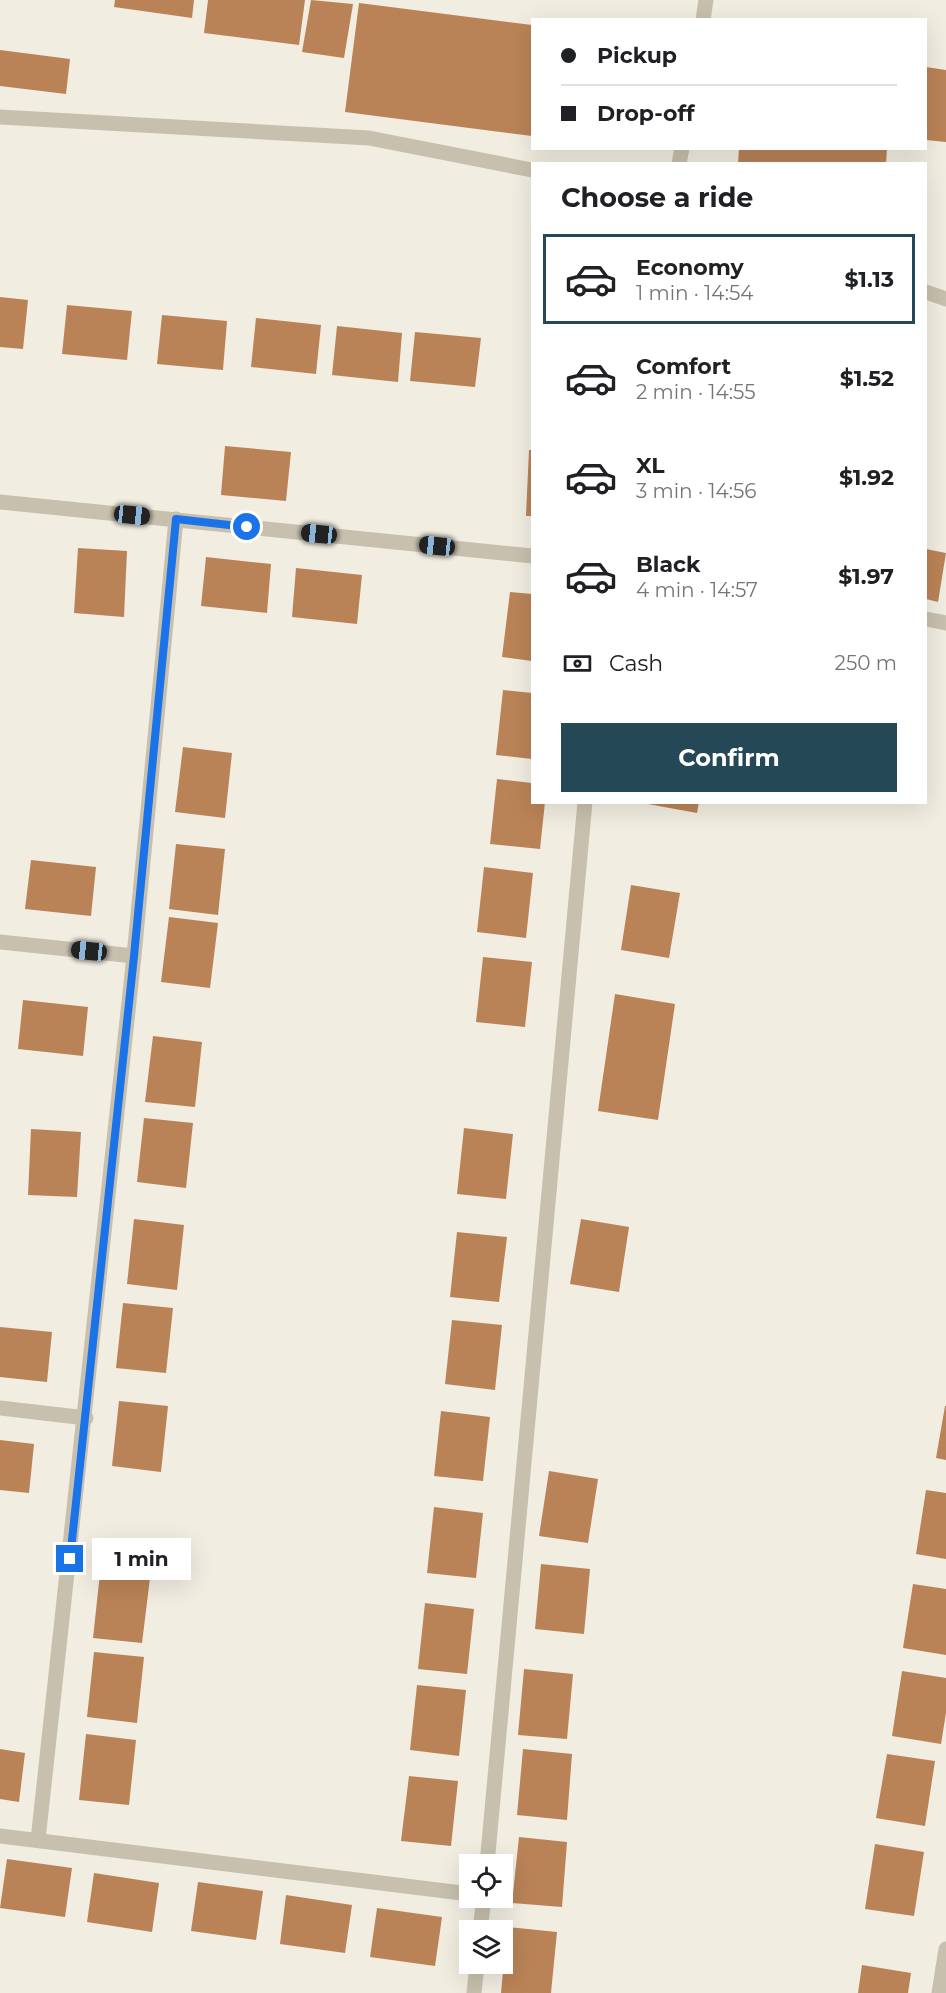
<!DOCTYPE html>
<html lang="en">
<head>
<meta charset="utf-8">
<style>
  body { margin:0; font-family:Montserrat,sans-serif; background:#f2f2f2; color:#202124; height:100vh; display:flex; flex-direction:column; font-size:22px; white-space:nowrap }
  * { box-sizing:border-box; margin:0 }
  p { font-size:20px; color:#757577 }
  .icon { flex:none; width:33px; height:33px; fill:none; stroke:currentColor; stroke-width:2; stroke-linecap:round; stroke-linejoin:round }
  .map { position:relative; flex:1; overflow:hidden }
  .side { position:absolute; left:531px; top:162px; width:396px; height:642px; display:flex; flex-direction:column; background:#fff; border-radius:0px; box-shadow:0 6px 24px #0002 }
  .side>* { flex:none }
  .guide { position:absolute; left:531px; top:18px; width:396px; height:132px; border-radius:0px; box-shadow:0 6px 24px #0002; display:grid; align-content:center; height:132px; padding:0 30px; background:#fff }
  .tools { position:absolute; left:459px; top:1854px; display:grid; gap:12px }
  .tools a { display:grid; place-items:center; width:54px; height:54px; border-radius:0px; background:#fff; box-shadow:0 6px 24px #0002; font-size:30px }
  .end { position:absolute; width:27px; height:27px; margin:-14px; border:8px solid #1a73e8; background:#fff; box-shadow:0 0 0 3px #fff }
  .from { border-radius:50% }
  .bubble { position:absolute; height:42px; border-radius:0px; background:#fff; box-shadow:0 6px 24px #0002; font-size:20px; font-weight:700; line-height:42px; text-align:center }
  .car { position:absolute; width:18px; height:36px; margin:-18px -9px; border-radius:8px; box-shadow:0 0 4px 2px #0007; background:linear-gradient(#222 24%,#8ab4d8 0 40%,#222 0 76%,#8ab4d8 0 86%,#222 0) }
  .guide b { display:flex; align-items:center; gap:21px; height:57px; font-size:22px }
  .guide b+b { border-top:2px solid #e0e0e0 }
  .guide i { width:15px; height:15px; background:#202124 }
  ul { padding:0; list-style:none }
  li { display:flex; align-items:center; gap:18px; height:90px; margin:0 12px 9px; padding:0 18px; border:3px solid transparent; border-radius:0px }
  li div { flex:1 }
  li b { display:block; font-size:22px }
  li em { font-style:normal; font-weight:700 }
  li.active { border-color:#254856 }
  li>.icon { width:54px; height:54px; stroke-width:1.5 }
  h2 { padding:0 30px; font-size:27px; line-height:72px }
  .pay { display:flex; align-items:center; gap:15px; height:66px; padding:0 30px; font-size:22px }
  .pay p { margin-inline-start:auto }
  .cta { display:flex; gap:12px; margin-top:auto; padding:12px 30px }
  .cta a { flex:1; height:69px; border-radius:0px; background:#254856; color:#fff; font-size:24px; font-weight:700; line-height:69px; text-align:center }
  .map>svg:first-child { display:block }
  .building { fill:#ba8357 }
  .lines { fill:none; stroke-linecap:round; stroke-linejoin:round }
  .minor { stroke:#c8c0ae; stroke-width:15 }
  .route { stroke:#1a73e8; stroke-width:8 }
</style>
</head>
<body>
<div class="map">
<svg width="946" height="1993" viewBox="0 0 946 1993">
  <rect width="100%" height="100%" fill="#f1ede1"/>
  <path class="building" d="M115,0H194L192,18L114,7Z
    M208,0H305L299,45L204,33Z
    M311,0L353,4L344,58L302,52Z
    M359,3L532,25V136L345,112Z
    M0,50L70,59L66,94L0,86Z
    M926,67L946,70V142L926,140Z
    M739,148H887L886,164H738Z
    M0,297L28,300L23,349L0,347Z
    M67,305L132,311L127,360L62,354Z
    M162,315L227,321L223,370L157,364Z
    M256,318L321,325L316,374L251,367Z
    M337,326L402,333L398,382L332,375Z
    M415,332L481,338L475,387L410,381Z
    M225,446L291,452L286,501L221,495Z
    M529,450H532V516H526Z
    M78,548L127,551L124,617L74,613Z
    M926,549L946,553L938,602L926,599Z
    M206,557L271,564L267,613L201,606Z
    M296,568L362,575L357,624L292,617Z
    M510,592L532,594V661L502,657Z
    M503,690L532,693V759L496,755Z
    M183,747L232,753L225,818L175,812Z
    M497,779L532,783V802H545L540,849L490,844Z
    M637,802H699L697,813Z
    M176,844L225,849L218,915L169,909Z
    M31,860L96,867L91,916L25,909Z
    M484,867L533,873L526,938L477,932Z
    M631,885L680,893L669,958L621,950Z
    M169,917L218,923L210,988L161,982Z
    M483,957L532,962L525,1027L476,1022Z
    M615,994L675,1004L658,1120L598,1111Z
    M23,1000L88,1007L83,1056L18,1049Z
    M153,1036L202,1042L195,1107L145,1102Z
    M144,1118L193,1123L186,1188L137,1182Z
    M464,1128L513,1134L506,1199L457,1194Z
    M31,1129L81,1132L77,1197L28,1195Z
    M134,1219L184,1225L177,1290L127,1284Z
    M581,1219L629,1227L619,1292L570,1284Z
    M457,1232L507,1237L499,1302L450,1297Z
    M123,1303L173,1308L166,1373L116,1368Z
    M452,1320L502,1325L495,1390L445,1384Z
    M0,1327L52,1332L47,1382L0,1377Z
    M119,1401L168,1406L161,1472L112,1466Z
    M945,1406H946V1460L936,1458Z
    M441,1411L490,1417L483,1481L434,1476Z
    M0,1440L34,1444L29,1493L0,1490Z
    M549,1471L598,1479L588,1543L539,1536Z
    M926,1490L946,1493V1559L916,1554Z
    M434,1507L483,1513L476,1578L427,1573Z
    M541,1564L590,1569L584,1634L535,1629Z
    M100,1573L150,1578L142,1643L93,1638Z
    M913,1584L946,1589V1655L903,1648Z
    M425,1603L474,1609L467,1674L418,1669Z
    M94,1652L144,1657L137,1723L87,1717Z
    M524,1669L573,1674L567,1739L518,1735Z
    M902,1671L946,1678V1713L941,1744L892,1736Z
    M417,1685L466,1690L459,1756L410,1750Z
    M86,1734L136,1740L129,1805L79,1800Z
    M0,1749L25,1753L19,1802L0,1799Z
    M523,1749L572,1754L567,1820L517,1815Z
    M887,1754L935,1761L925,1826L876,1818Z
    M409,1776L458,1781L451,1846L401,1841Z
    M519,1837L567,1842L562,1907L512,1903Z
    M875,1844L924,1852L914,1916L865,1909Z
    M7,1859L72,1868L65,1917L0,1908Z
    M94,1873L159,1883L152,1932L87,1922Z
    M198,1882L263,1891L256,1940L191,1931Z
    M286,1895L352,1905L345,1953L280,1944Z
    M377,1908L442,1917L435,1966L370,1957Z
    M507,1927L557,1932L551,1993H501Z
    M862,1965L911,1973L908,1993H858Z"/>
  <g class="lines">
    <path class="minor" d="M703,20L706,0
      M0,117L369,138L532,170
      M679,164L682,148
      M926,292L946,299
      M0,502L532,556
      M926,619L946,623
      M0,942L134,956
      M0,1408L86,1418
      M0,1836L470,1894
      M38,1840L134,956L176,519
      M487,1864L585,802
      M480,1930L484,1898
      M474,1993L477,1964
      M939,1993L946,1949"/>
  </g>
  <g class="lines">
    <path class="route" d="M70,1559L134,956L176,519L247,527"/>
  </g>
</svg>
<div class="tools">
<a><svg class="icon" aria-label="locate" viewBox="0 0 24 24"><circle cx="12" cy="12" r="6"/><path d="M12 2v4M12 18v4M2 12h4M18 12h4"/></svg></a>
<a><svg class="icon" aria-label="layers" viewBox="0 0 24 24"><path d="M12 4l9 5-9 5-9-5zM3 14l9 5 9-5"/></svg></a>
</div>
<i class="end from" style="left:247px;top:527px"></i>
<i class="end" style="left:70px;top:1559px"></i>
<div class="bubble" style="left:92px;top:1538px;width:99px">1 min</div>
<i class="car" style="left:132px;top:515px;rotate:96deg"></i>
<i class="car" style="left:319px;top:534px;rotate:276deg"></i>
<i class="car" style="left:437px;top:546px;rotate:276deg"></i>
<i class="car" style="left:89px;top:951px;rotate:276deg"></i>
<div class="guide">
<b><i class="from"></i>Pickup</b>
<b><i></i>Drop-off</b>
</div>
<section class="side">
<h2>Choose a ride</h2>
<ul>
<li class="active"><svg class="icon" aria-label="car" viewBox="0 0 24 24"><path d="M5 17H2v-5l4-1 3-4h7l3 4 3 1v5h-3M9 17h6M6 11h13"/><circle cx="7" cy="17" r="2"/><circle cx="17" cy="17" r="2"/></svg><div><b>Economy</b><p>1 min · 14:54</p></div><em>$1.13</em></li>
<li><svg class="icon" aria-label="car" viewBox="0 0 24 24"><path d="M5 17H2v-5l4-1 3-4h7l3 4 3 1v5h-3M9 17h6M6 11h13"/><circle cx="7" cy="17" r="2"/><circle cx="17" cy="17" r="2"/></svg><div><b>Comfort</b><p>2 min · 14:55</p></div><em>$1.52</em></li>
<li><svg class="icon" aria-label="car" viewBox="0 0 24 24"><path d="M5 17H2v-5l4-1 3-4h7l3 4 3 1v5h-3M9 17h6M6 11h13"/><circle cx="7" cy="17" r="2"/><circle cx="17" cy="17" r="2"/></svg><div><b>XL</b><p>3 min · 14:56</p></div><em>$1.92</em></li>
<li><svg class="icon" aria-label="car" viewBox="0 0 24 24"><path d="M5 17H2v-5l4-1 3-4h7l3 4 3 1v5h-3M9 17h6M6 11h13"/><circle cx="7" cy="17" r="2"/><circle cx="17" cy="17" r="2"/></svg><div><b>Black</b><p>4 min · 14:57</p></div><em>$1.97</em></li>
</ul>
<div class="pay"><svg class="icon" aria-label="cash" viewBox="0 0 24 24"><path d="M3 7h18v10H3z"/><circle cx="12" cy="12" r="2"/></svg>Cash<p>250 m</p></div>
<div class="cta"><a>Confirm</a></div>
</section>
</div>
</body>
</html>
